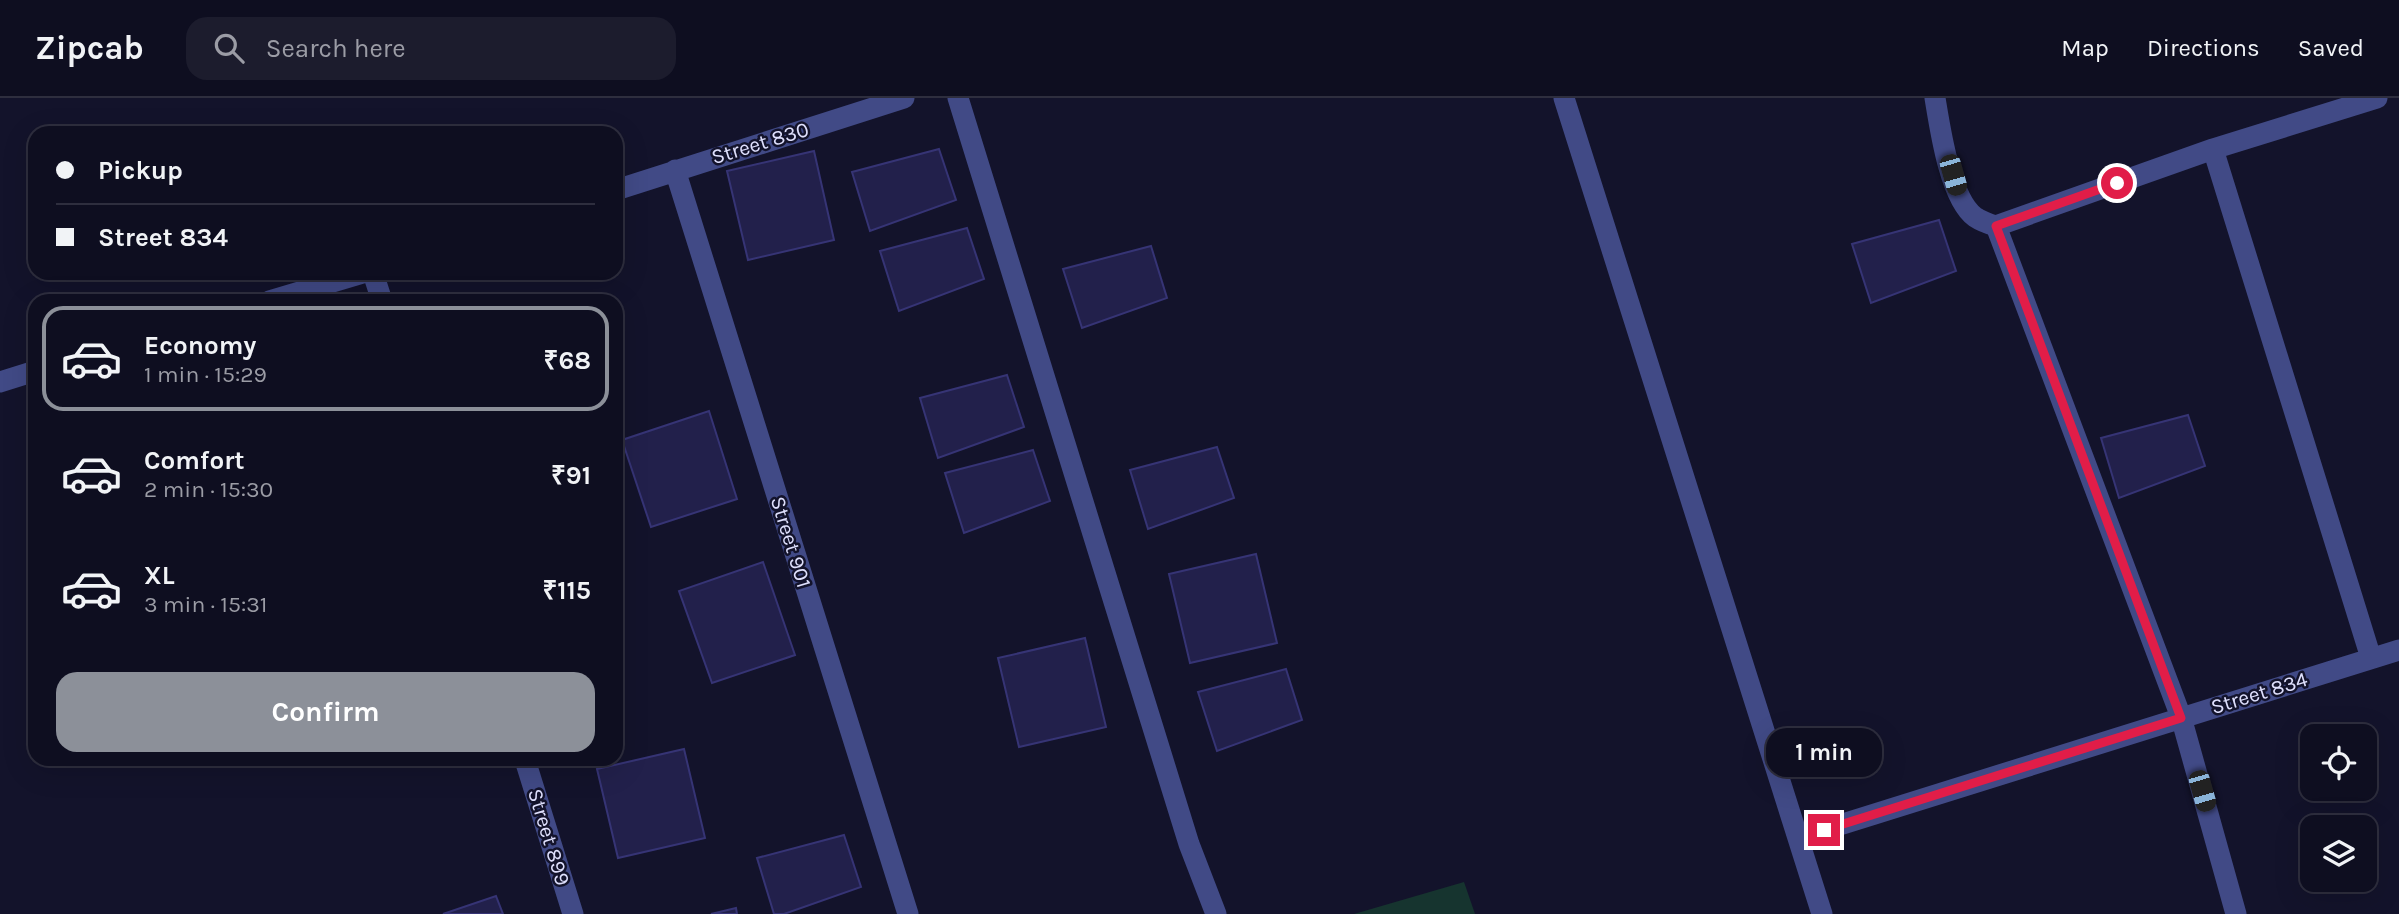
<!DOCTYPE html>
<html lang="en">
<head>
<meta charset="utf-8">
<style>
  body { margin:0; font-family:Karla,sans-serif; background:#1c1c2d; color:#f1f3f6; height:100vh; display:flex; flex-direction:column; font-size:26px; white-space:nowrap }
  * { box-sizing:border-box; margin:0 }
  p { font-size:23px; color:#9b9ca5 }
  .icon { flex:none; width:38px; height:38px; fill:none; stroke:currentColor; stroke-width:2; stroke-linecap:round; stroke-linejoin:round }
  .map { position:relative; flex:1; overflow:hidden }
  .panel { position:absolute; left:28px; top:196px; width:595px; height:472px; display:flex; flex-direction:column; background:#0e0e20; border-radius:21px; box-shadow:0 7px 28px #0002,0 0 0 2px #2e2e3e }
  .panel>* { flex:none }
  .guide { position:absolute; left:28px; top:28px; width:595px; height:154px; border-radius:21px; box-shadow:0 7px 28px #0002,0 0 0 2px #2e2e3e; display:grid; align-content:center; height:154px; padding:0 28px; background:#0e0e20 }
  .controls { position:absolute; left:2300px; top:626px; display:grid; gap:14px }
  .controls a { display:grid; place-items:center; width:77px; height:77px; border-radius:14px; background:#0e0e20; box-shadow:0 7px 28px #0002,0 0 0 2px #2e2e3e; font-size:35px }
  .end { position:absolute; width:32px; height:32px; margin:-16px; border:9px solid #e11d48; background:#fff; box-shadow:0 0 0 4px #fff }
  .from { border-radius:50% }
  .bubble { position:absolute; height:49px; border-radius:21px; background:#0e0e20; box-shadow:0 7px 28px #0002,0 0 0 2px #2e2e3e; font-size:23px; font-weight:700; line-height:49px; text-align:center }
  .car { position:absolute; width:21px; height:42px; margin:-21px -10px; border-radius:9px; box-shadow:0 0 5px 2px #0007; background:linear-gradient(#222 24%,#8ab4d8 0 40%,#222 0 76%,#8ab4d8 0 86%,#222 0) }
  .guide b { display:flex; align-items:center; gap:24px; height:66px; font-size:26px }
  .guide b+b { border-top:2px solid #2e2e3e }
  .guide i { width:18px; height:18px; background:#f1f3f6 }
  ul { padding:12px 0 0; list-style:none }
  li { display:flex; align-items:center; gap:21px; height:105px; margin:0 14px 10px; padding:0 14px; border:4px solid transparent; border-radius:21px }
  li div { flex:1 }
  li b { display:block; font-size:26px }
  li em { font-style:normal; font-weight:700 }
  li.current { border-color:#8c9099 }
  li>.icon { width:63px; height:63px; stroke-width:1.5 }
  .action { display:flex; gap:14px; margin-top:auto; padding:14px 28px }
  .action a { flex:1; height:80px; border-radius:21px; background:#8c9099; color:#fff; font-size:28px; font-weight:700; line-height:80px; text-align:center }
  header { display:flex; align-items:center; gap:42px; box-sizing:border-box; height:98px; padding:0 35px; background:#0e0e20; border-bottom:2px solid #2e2e3e }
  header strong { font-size:33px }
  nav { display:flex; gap:38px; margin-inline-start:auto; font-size:24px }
  .search { width:490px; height:63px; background:#1c1c2d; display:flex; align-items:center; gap:18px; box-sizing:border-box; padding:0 24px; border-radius:21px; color:#9b9ca5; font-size:26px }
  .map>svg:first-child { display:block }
  .green { fill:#16342f }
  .building { fill:#22204b; stroke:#363475; stroke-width:2 }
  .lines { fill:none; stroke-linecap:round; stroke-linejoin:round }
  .minor { stroke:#414a86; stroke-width:21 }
  .route { stroke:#e11d48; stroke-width:9 }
  .labels { text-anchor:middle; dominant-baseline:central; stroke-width:5; stroke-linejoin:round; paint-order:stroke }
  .street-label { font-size:21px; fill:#dfe0fd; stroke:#13132b }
</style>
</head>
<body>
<header>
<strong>Zipcab</strong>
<div class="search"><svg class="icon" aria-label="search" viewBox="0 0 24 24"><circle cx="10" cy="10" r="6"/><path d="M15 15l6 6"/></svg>Search here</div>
<nav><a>Map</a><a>Directions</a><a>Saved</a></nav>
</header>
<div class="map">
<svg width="2399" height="816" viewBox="0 0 2399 816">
  <rect width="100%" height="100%" fill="#13132b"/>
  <path class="green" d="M1464,784L1475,816H1354Z"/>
  <path class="building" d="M939,51L956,102L870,133L852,74Z
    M814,53L834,142L748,162L727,73Z
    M1939,122L1956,173L1871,205L1852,146Z
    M967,130L984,181L899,213L880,153Z
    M1151,148L1167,200L1082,230L1063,171Z
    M1007,277L1024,329L938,360L920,300Z
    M709,313L737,401L651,429L622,342Z
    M2188,317L2205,368L2119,400L2101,340Z
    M1217,349L1234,400L1148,431L1130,372Z
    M1033,352L1050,403L964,435L945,375Z
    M1256,456L1277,545L1190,565L1169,476Z
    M763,464L795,557L712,585L679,493Z
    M1085,540L1106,629L1019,649L998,560Z
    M1286,571L1302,622L1217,653L1198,594Z
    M684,651L705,740L618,760L597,671Z
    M844,737L861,789L784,816H774L757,760Z
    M496,798L503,816H443Z
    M736,810L737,816H711Z"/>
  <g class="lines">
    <path class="minor" d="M958,0L1189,746L1216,816
      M1564,0L1822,816
      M1935,0C1940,30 1950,101 1975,119C1981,123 1989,126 1996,128L2213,51L2377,0
      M2213,51L2371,560
      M675,72L908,816
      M616,92L904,0
      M1996,128L2181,619L2236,816
      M373,175L382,203
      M269,203L363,175
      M0,284L35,273
      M525,662L573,816
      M1798,740L2399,552"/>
  </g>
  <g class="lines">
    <path class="route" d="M1824,732L2181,620L1996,128L2117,85"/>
  </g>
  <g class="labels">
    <g class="street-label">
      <text transform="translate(760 45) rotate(-17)">Street 830</text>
      <text transform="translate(791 444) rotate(73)">Street 901</text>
      <text transform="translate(2259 595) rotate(-17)">Street 834</text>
      <text transform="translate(549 739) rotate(73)">Street 899</text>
    </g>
  </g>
</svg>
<div class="controls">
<a><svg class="icon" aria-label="locate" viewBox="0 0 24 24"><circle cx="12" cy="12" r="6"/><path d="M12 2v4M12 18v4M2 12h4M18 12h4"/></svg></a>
<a><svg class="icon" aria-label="layers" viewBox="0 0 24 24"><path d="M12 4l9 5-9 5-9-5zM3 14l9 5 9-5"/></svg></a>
</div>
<i class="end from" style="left:2117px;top:85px"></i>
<i class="end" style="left:1824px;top:732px"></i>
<div class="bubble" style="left:1766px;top:630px;width:116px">1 min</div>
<i class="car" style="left:1953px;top:77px;rotate:164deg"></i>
<i class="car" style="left:2202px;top:693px;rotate:164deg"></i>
<div class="guide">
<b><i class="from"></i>Pickup</b>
<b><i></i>Street 834</b>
</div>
<section class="panel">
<ul>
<li class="current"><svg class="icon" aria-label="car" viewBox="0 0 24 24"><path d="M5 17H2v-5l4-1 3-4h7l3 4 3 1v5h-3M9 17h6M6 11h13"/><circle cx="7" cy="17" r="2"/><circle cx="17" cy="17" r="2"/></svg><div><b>Economy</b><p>1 min · 15:29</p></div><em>₹68</em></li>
<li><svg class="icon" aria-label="car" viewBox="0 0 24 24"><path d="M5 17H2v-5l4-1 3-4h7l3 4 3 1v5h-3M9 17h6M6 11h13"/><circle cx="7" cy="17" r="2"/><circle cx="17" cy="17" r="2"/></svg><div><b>Comfort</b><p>2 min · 15:30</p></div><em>₹91</em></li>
<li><svg class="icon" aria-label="car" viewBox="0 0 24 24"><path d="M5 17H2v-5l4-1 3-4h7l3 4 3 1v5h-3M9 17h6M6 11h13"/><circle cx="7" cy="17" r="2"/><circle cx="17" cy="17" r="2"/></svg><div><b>XL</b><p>3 min · 15:31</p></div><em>₹115</em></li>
</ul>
<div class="action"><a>Confirm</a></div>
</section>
</div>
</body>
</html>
